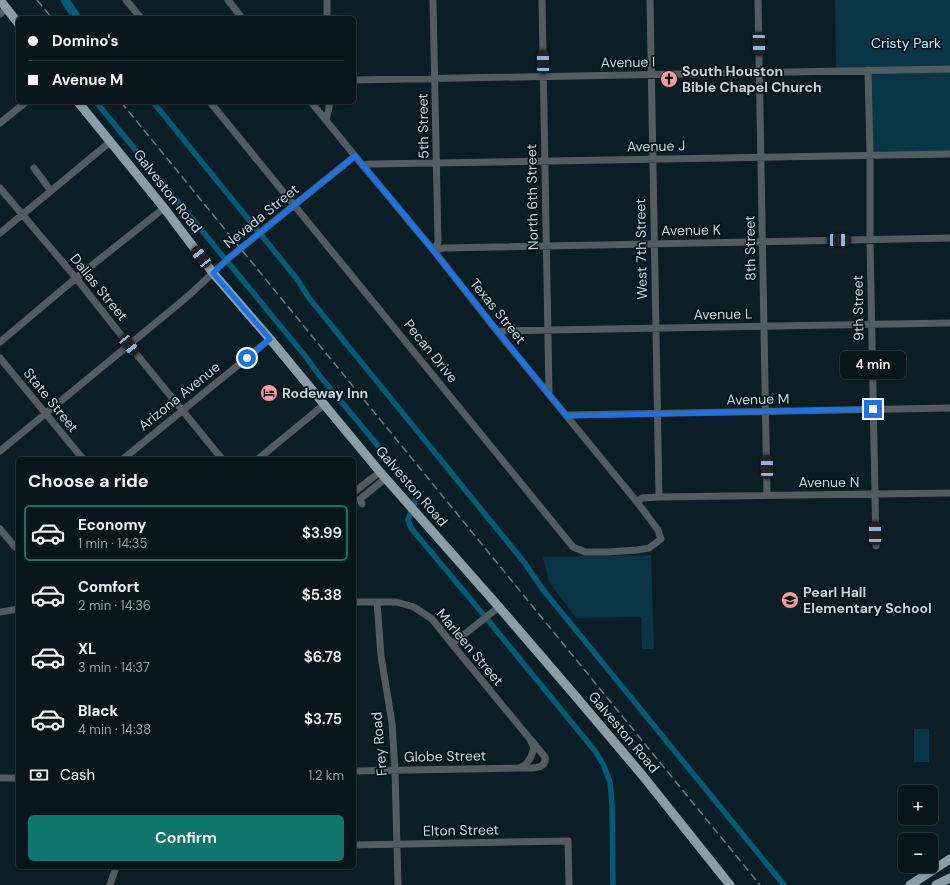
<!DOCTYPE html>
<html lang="en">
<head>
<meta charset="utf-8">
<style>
  body { margin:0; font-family:"DM Sans",sans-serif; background:#111f25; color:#f1f3f6; height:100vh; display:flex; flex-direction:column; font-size:15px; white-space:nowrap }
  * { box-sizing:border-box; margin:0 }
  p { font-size:13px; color:#989fa3 }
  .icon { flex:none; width:22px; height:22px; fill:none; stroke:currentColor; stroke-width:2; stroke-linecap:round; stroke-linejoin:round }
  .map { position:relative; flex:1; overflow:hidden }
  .side { position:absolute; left:16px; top:457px; width:340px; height:412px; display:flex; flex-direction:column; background:#08161c; border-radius:6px; box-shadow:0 1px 3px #0004,0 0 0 1px #29353b }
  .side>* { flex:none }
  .banner { position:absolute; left:16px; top:16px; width:340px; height:88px; border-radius:6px; box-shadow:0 1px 3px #0004,0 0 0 1px #29353b; display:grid; align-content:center; height:88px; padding:0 12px; background:#08161c }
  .fabs { position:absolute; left:898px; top:785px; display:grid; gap:8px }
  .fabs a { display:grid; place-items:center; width:40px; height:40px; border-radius:6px; background:#08161c; box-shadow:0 1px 3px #0004,0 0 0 1px #29353b; font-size:20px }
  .end { position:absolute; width:18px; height:18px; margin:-9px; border:5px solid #1a73e8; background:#fff; box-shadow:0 0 0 2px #fff }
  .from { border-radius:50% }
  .bubble { position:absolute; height:28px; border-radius:6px; background:#08161c; box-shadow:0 1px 3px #0004,0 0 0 1px #29353b; font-size:13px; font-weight:600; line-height:28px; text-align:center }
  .car { position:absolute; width:12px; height:24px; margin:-12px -6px; border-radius:5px; box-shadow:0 0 3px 1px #0007; background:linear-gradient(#222 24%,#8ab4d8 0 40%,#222 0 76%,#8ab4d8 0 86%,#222 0) }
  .banner b { display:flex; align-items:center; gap:14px; height:38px; font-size:15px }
  .banner b+b { border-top:1px solid #29353b }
  .banner i { width:10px; height:10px; background:#f1f3f6 }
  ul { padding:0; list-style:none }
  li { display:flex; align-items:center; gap:12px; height:56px; margin:0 8px 6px; padding:0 4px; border:2px solid transparent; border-radius:6px }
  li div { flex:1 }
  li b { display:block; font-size:15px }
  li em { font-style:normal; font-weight:600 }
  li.selected { border-color:#0f766e }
  li>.icon { width:36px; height:36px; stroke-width:1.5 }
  h2 { padding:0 12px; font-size:18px; line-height:48px }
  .pay { display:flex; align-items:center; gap:10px; height:44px; padding:0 12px; font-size:15px }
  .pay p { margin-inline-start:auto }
  .action { display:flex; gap:8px; margin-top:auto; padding:8px 12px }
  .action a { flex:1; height:46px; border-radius:6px; background:#0f766e; color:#fff; font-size:16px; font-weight:600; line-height:46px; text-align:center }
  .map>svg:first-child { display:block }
  .green { fill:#083647 }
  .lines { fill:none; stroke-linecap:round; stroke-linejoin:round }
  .canal { stroke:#005c79; stroke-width:5.5 }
  .river { stroke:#005c79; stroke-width:9 }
  .minor { stroke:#535c60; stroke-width:7 }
  .major { stroke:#8b9ea6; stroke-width:9 }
  .rail { stroke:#6c7b81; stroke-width:1.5; stroke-dasharray:8 4; stroke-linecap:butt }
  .route { stroke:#1a73e8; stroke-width:5 }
  .labels { text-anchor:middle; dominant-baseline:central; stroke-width:3.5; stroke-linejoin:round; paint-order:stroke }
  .park-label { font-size:14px; fill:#c3e9fb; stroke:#03141c }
  .street-label { font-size:14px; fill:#cad5da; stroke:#03141c }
  .poi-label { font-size:14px; font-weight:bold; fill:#cad5da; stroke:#03141c; text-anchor:start }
</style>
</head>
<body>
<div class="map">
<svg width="950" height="885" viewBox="0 0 950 885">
  <rect width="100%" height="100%" fill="#0b1d25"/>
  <path class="green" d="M835,0H950V151L872,152L870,68L836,69Z
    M651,555L654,649H642L641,617L576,618L549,582L543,557Z
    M914,729H929V762H914Z"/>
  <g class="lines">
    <path class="canal" d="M96,102L306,357L319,375L415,490L416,498L408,520L411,528L478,608L595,751L603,764L610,782L612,805L613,885
      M153,102L297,279L309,298L524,562L544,591L784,885"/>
    <path class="river" d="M65,0L77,18"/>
    <path class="minor" d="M126,0L141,18
      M228,0L242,18
      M327,0V18
      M433,0L438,242L434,251
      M542,0L549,394
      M650,0L659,497
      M758,0L767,495
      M0,14L7,8
      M868,70L870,155V240L876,546
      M354,80L950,69
      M210,102L573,547L585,552H608L637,550L649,548L661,539L658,530L637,502L497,331L434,251L355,156L311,102
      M326,120L329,108V102
      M0,123L26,102
      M362,165L371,164L436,163L950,154
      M34,168L51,191
      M0,188L76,278L129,345L222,459
      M0,233L110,142
      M434,251L444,248L950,238
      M497,331L950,323
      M0,342L76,278L164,208
      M0,358L83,459
      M567,415L950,408
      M0,451L181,302C198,288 213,272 230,257L355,156
      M123,459L270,339
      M258,459L325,404
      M354,492L380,472
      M637,502L642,498L659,497L950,493
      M362,504L360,499L386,478
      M0,529L15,547L18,545
      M354,602H396L414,607L432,619L452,644L530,739L534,748L531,757L526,764L520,768L354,771
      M377,602L381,656L392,723L395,770L398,885
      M0,612L18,609
      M452,644L499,607
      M522,768C531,768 547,770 545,757L532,741
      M0,778H18
      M354,845L568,841L569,885
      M110,885L116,867"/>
    <path class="major" d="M0,0L18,23
      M78,102L164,208L213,273L270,339L380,472L499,607L572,692L643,776L730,885
      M910,885L950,859
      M936,885L950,878"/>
    <path class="rail" d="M37,0L52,18
      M121,102L760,885"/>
  </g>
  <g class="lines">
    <path class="route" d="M247,358L270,339L213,273L230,257L355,156C428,241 495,330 567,416L873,409"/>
  </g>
  <defs>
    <g id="church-disc" transform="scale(0.9)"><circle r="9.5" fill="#f59b99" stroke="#03141c"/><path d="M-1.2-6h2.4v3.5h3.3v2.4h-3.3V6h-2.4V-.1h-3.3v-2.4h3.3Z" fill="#111"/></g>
    <g id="hotel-disc" transform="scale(0.9)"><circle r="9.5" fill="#f59b99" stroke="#03141c"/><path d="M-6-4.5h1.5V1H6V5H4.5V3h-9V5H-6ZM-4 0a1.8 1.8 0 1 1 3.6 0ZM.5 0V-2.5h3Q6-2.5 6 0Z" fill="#111"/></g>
    <g id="school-disc" transform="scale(0.9)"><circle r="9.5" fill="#f59b99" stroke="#03141c"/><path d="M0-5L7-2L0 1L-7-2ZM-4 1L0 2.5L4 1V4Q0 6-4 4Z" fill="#111"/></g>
  </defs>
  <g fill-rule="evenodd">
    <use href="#church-disc" x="669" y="79"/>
    <use href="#hotel-disc" x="269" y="393"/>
    <use href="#school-disc" x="790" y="600"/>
  </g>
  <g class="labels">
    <g class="park-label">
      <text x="906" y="43">Cristy Park</text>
    </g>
    <g class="street-label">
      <text transform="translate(628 62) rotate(-1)">Avenue I</text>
      <text transform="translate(423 126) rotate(-91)">5th Street</text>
      <text transform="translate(656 146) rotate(-1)">Avenue J</text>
      <text transform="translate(168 191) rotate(52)">Galveston Road</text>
      <text transform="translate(532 197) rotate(-91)">North 6th Street</text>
      <text transform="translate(261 216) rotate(-39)">Nevada Street</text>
      <text transform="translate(691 230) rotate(-1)">Avenue K</text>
      <text transform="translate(750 248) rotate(-91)">8th Street</text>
      <text transform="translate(641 249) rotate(-91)">West 7th Street</text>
      <text transform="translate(99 287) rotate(51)">Dallas Street</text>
      <text transform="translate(858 308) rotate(-91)">9th Street</text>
      <text transform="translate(498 311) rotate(51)">Texas Street</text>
      <text transform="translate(723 314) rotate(-1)">Avenue L</text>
      <text transform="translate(431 351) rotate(51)">Pecan Drive</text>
      <text transform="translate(179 396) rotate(-39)">Arizona Avenue</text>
      <text transform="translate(758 399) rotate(-1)">Avenue M</text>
      <text transform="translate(51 400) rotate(51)">State Street</text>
      <text x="829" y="482">Avenue N</text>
      <text transform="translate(412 486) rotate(49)">Galveston Road</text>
      <text transform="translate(470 647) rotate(50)">Marleen Street</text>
      <text transform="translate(624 732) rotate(50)">Galveston Road</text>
      <text transform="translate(379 744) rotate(-95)">Frey Road</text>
      <text transform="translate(445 756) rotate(-1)">Globe Street</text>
      <text transform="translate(461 830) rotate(-1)">Elton Street</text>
    </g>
    <g class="poi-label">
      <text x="682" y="71">South Houston<tspan x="682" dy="16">Bible Chapel Church</tspan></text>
      <text x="282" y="393">Rodeway Inn</text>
      <text x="803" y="592">Pearl Hall<tspan x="803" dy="16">Elementary School</tspan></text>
    </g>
  </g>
</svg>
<div class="fabs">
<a>+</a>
<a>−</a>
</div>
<i class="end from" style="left:247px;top:358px"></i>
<i class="end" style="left:873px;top:409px"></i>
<div class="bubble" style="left:840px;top:351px;width:66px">4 min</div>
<i class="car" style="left:759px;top:44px;rotate:179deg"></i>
<i class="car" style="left:543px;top:62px;rotate:359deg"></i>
<i class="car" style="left:839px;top:240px;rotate:89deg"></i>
<i class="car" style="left:201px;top:257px;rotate:322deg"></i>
<i class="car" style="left:129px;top:345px;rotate:141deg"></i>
<i class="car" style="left:767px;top:467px;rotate:359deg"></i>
<i class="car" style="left:875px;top:533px;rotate:359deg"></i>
<div class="banner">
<b><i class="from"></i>Domino's</b>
<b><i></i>Avenue M</b>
</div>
<section class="side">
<h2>Choose a ride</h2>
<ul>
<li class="selected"><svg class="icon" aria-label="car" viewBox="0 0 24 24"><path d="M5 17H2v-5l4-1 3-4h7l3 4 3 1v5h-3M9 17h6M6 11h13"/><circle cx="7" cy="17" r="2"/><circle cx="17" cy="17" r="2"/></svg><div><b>Economy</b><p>1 min · 14:35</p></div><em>$3.99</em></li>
<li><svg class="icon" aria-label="car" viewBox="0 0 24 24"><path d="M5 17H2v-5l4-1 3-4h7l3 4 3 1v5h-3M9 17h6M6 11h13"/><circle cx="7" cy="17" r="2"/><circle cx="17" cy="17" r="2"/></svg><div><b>Comfort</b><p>2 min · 14:36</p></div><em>$5.38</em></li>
<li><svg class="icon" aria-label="car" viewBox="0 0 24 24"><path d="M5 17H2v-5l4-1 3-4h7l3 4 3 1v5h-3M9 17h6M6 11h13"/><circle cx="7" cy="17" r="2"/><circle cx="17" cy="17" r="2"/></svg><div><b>XL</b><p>3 min · 14:37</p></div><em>$6.78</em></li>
<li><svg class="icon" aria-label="car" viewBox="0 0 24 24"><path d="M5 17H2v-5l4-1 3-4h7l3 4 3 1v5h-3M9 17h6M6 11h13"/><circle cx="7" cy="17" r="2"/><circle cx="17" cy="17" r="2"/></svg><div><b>Black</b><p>4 min · 14:38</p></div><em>$3.75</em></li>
</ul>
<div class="pay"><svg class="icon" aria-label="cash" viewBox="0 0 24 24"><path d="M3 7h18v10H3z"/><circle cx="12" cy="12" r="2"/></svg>Cash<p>1.2 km</p></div>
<div class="action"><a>Confirm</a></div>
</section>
</div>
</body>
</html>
